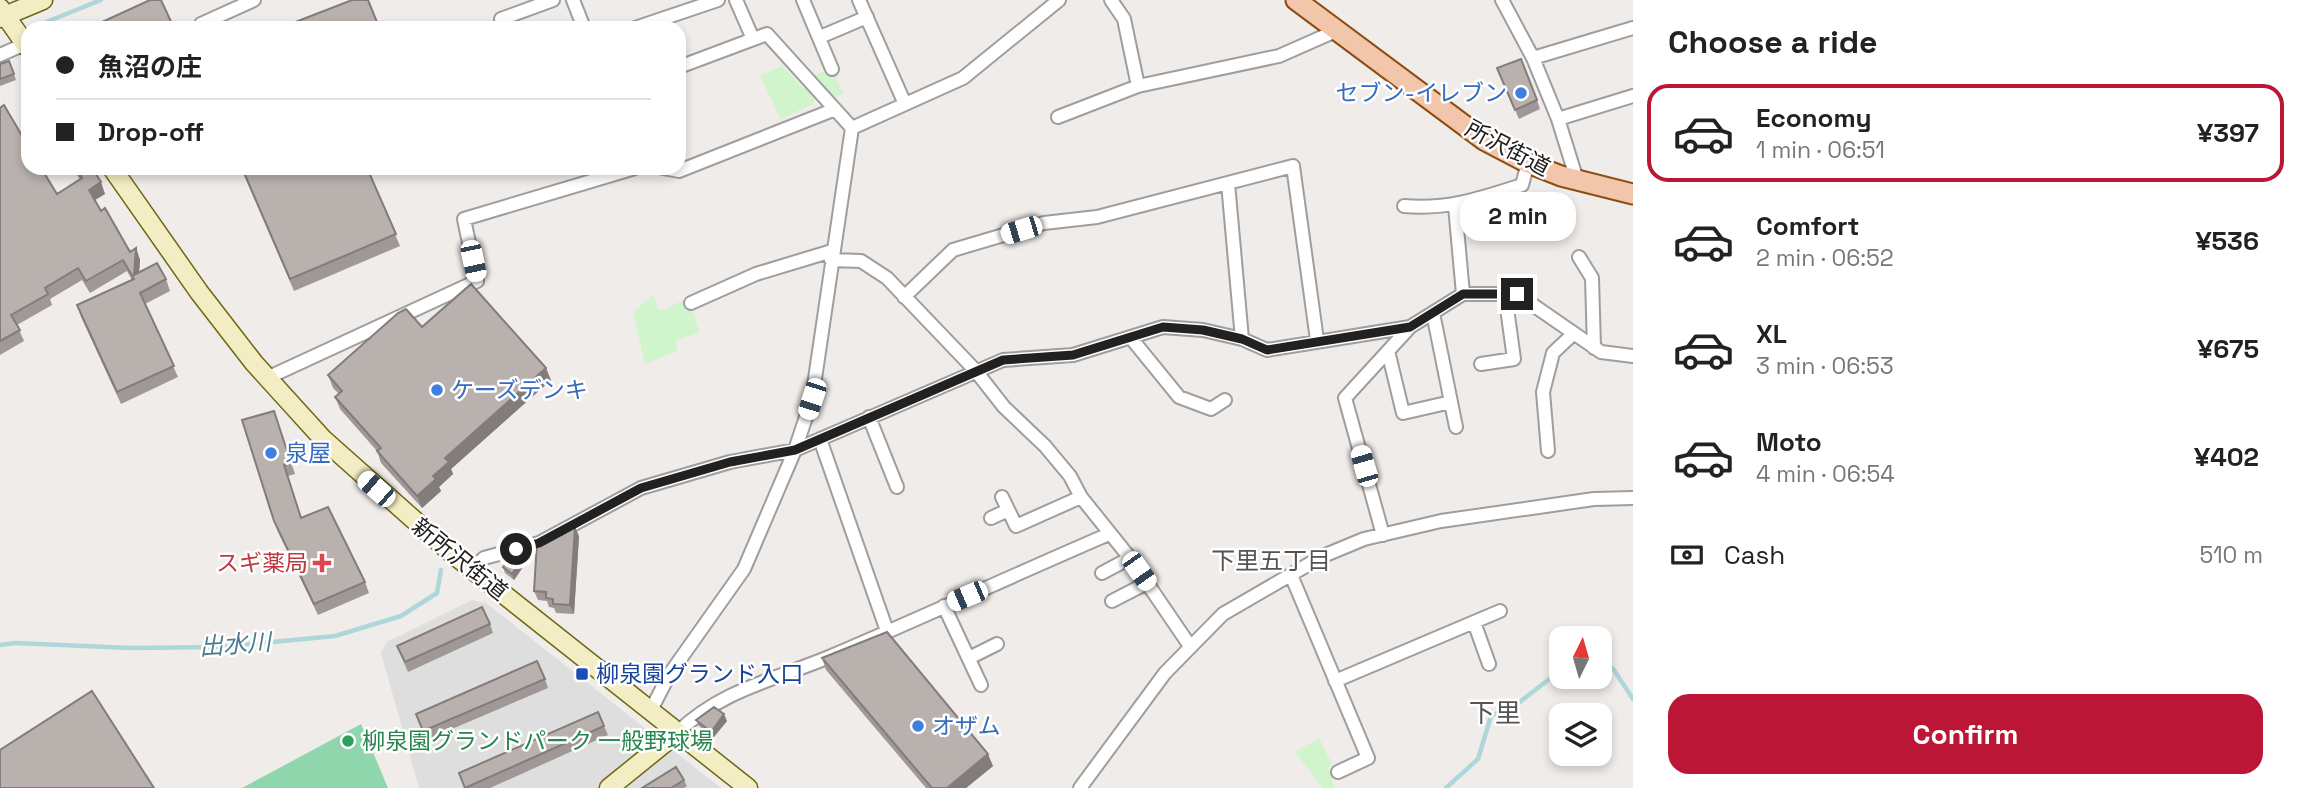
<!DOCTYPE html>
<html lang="en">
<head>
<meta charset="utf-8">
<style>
  body { margin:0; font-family:"Space Grotesk","Noto Sans JP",sans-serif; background:#f2f2f2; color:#222; height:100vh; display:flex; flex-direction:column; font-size:26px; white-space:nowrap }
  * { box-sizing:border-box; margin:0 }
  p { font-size:23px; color:#767676 }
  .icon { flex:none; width:38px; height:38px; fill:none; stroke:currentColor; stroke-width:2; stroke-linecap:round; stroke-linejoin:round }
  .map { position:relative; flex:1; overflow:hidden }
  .sheet { display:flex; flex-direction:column; background:#fff; width:665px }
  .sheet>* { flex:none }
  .guide { position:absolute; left:21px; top:21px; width:665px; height:154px; border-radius:21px; box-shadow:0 4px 10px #0003; display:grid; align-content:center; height:154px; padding:0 35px; background:#fff }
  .needle { width:46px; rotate:5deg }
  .tools { position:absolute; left:1549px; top:626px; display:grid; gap:14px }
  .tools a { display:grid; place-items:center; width:63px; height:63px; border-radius:14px; background:#fff; box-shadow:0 4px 10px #0003; font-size:35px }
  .end { position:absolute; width:32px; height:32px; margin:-16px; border:9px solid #212121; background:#fff; box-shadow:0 0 0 4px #fff }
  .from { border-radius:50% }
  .bubble { position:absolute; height:49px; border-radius:21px; background:#fff; box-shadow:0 4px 10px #0003; font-size:23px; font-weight:600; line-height:49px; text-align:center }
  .car { position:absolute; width:21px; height:42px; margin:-21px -10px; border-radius:9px; box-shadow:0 0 5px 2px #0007; background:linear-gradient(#fff 24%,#345 0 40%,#fff 0 76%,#345 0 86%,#fff 0) }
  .guide b { display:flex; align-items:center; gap:24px; height:66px; font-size:26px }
  .guide b+b { border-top:2px solid #e0e0e0 }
  .guide i { width:18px; height:18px; background:#222 }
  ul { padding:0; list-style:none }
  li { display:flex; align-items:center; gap:21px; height:98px; margin:0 14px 10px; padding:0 21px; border:4px solid transparent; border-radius:21px }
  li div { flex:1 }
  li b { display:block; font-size:26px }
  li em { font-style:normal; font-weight:600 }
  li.on { border-color:#bc1636 }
  li>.icon { width:63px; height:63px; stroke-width:1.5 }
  h2 { padding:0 35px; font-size:32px; line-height:84px }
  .pay { display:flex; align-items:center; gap:18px; height:77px; padding:0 35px; font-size:26px }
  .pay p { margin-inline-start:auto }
  .button { display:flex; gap:14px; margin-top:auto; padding:14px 35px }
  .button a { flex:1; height:80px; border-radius:21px; background:#bc1636; color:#fff; font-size:28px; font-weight:600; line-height:80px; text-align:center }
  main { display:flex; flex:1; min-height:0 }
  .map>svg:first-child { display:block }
  .residential { fill:#dfdede }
  .park { fill:#d0f4cb }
  .pitch { fill:#90d6ad }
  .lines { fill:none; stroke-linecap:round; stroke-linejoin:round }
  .stream { stroke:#aed7d9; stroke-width:4.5 }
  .street-casing { stroke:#9e9e9e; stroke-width:16 }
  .secondary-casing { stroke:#6e6611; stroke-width:21 }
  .primary-casing { stroke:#8d4c11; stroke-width:23 }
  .street { stroke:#fff; stroke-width:12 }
  .secondary { stroke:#f3edc3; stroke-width:18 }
  .primary { stroke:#f2c6ab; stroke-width:19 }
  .wall { fill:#9f9896 }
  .shaded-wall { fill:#827c7a }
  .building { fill:#b9b1ae; stroke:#827c7a; stroke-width:2 }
  .route { stroke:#212121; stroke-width:9 }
  .shop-dot { fill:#3f7fe0; stroke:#fff; stroke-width:2.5 }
  .health-dot { fill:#e0444e; stroke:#fff; stroke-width:2.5 }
  .transit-dot { fill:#1a4fb4; stroke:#fff; stroke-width:2.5 }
  .leisure-dot { fill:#2e9e5b; stroke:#fff; stroke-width:2.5 }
  .labels { text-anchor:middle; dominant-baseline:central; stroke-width:5; stroke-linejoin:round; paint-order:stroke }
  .shop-label { font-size:23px; fill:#366cbe; stroke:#fff; text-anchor:start }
  .street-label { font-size:23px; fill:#212121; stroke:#fff }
  .health-label { font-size:23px; fill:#be3a42; stroke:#fff; text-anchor:end }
  .transit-label { font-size:23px; fill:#164399; stroke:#fff; text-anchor:start }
  .leisure-label { font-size:23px; fill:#27864d; stroke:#fff; text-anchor:start }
  .neighbourhood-label { font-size:24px; fill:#545454; stroke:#fff }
  .water-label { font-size:24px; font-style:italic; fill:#4c7b90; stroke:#fff }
  .quarter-label { font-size:26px; fill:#545454; stroke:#fff }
</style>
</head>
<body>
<main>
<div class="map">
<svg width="1633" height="788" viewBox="0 0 1633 788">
  <rect width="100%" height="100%" fill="#f0ece9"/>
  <path class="residential" d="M472,600L486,603L721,788H419L381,653L387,642Z"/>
  <path class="park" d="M782,66L802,87L816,95L813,104L781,119L760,76Z
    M832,69L843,93L826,102L806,78Z
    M654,295L659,311L690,298L699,333L676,340L677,351L645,364L633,312Z
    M1319,738L1332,764L1328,767L1334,788H1323L1295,752Z"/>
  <path class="pitch" d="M361,724L388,788H242Z"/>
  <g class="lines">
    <path class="stream" d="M39,25L101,0
      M0,645L15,643L130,648L219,647L335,636L401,616L437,593L441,570
      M1600,658L1614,670L1633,699
      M1446,788L1478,759L1491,716L1517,704L1561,670"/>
    <g class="street-casing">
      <path id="street" d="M573,0L584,28
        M736,0L753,39
        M803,0L832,69
        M859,0L905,104
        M1111,0L1124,19L1138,86
        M1502,0L1533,58L1558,119L1577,180
        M501,19L553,0
        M201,24L254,0
        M635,28L718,0
        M820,37L867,17
        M0,55L25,44
        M1533,58L1633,28
        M679,67L767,34L852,128
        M1058,117L1138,86L1279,56L1338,30
        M1558,119L1633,96
        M663,168L679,171L833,110
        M1228,183L1242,339
        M1404,206C1447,210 1482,198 1522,185L1528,163
        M1455,206L1463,294
        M1579,257L1592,278L1594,348
        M831,260L861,261L887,278L975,370L1004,407L1045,446L1070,476L1081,497L1130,558L1190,646
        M904,297L953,250L1044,223L1097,217L1293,166L1317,340
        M691,303L756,274L832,251
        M1433,313L1456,427
        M1131,338L1179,397L1211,409L1225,400
        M1388,351L1403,413L1451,402
        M1481,364L1514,359L1505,294
        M267,378L477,281L464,219L635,168
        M869,417L897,487
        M820,439L887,631
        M1548,451L1543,392L1553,353L1573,334
        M1002,497L1016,526L1081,497
        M991,518L1008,510
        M1383,535L1345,398L1410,327L1463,294H1517L1601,352L1633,356
        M471,569L484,558L539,543L641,488L730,462L795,450L1003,360L1073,355L1163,327L1203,330L1242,339L1267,350L1410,327
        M1102,573L1130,558
        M1291,575L1368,758L1338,772
        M1112,601L1147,583
        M944,606L981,685
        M1474,622L1489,664
        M969,658L997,644
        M1335,681L1500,611
        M651,710L669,675L744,569L795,450L812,399L852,128L963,78L1059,0
        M677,733C721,690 774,680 829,657C923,617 1016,574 1109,534
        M1080,788L1165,673L1223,614L1323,556L1364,539L1441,521L1594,499L1633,498"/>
    </g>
    <g class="secondary-casing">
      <path id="secondary" d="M0,8L28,48
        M0,18L43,0
        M112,168L199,292L254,363L323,439L449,551L748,788
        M609,788L677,733"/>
    </g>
    <g class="primary-casing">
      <path id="primary" d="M1296,0L1484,140L1528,163L1561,176L1633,194"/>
    </g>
    <use href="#street" class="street"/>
    <use href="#secondary" class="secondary"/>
    <use href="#primary" class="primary"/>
  </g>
  <path class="wall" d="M9,61L16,80L0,86V64Z
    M1497,68L1537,100L1540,109L1519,119Z
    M0,108L57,194L80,180L73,168H92L105,194L95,200L101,211L130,252L136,248L140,260L139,272L166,279L170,291L145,304L178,377L121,404L81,317L77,305L132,280L127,271L90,293L82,280L50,299L52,305L17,325L24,341L0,355Z
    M241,168H367L400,246L294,291Z
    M422,327L551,380L451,469L453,474L439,487L441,491L422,508L381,463L377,451L340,409L335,397L339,394L333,388L328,375Z
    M274,411L295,474L288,476L301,518L365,582L369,593L318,615L278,532L274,521Z
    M579,536L574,614L556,613L554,608L549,607L547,601L538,600L534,591Z
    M532,554L514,580L505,573L503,567Z
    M490,624L493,633L408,672L397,646Z
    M822,658L993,766L966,788H926L826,670Z
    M545,679L548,688L426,740L416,714Z
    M696,720L727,721L713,738L699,726Z
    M604,726L608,735L490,788H465L459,773Z
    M684,780L687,786L684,788H642Z"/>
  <path class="shaded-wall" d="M101,182L105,194L93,201L89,190Z
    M136,248L140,260L138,286L134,275Z
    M546,368L551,380L451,469L453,474L439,487L441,491L422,508L417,496L433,476L445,458Z
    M575,527L579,536L574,614L570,605Z
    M530,548L532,554L514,580L512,574Z
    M724,714L727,721L713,738L711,732Z
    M988,754L993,766L966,788H947Z"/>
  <path class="building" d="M150,0H161L174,28H89Z
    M352,0H368L379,27L375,28H280Z
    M1521,59L1537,100L1515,110L1497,68Z
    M9,61L14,74L0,79V64Z
    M4,105L28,146V168H41L57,194L82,178L76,168H92L101,182L89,190L101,211L105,208L130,252L136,248L134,275L157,263L166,279L140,293L174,366L117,392L77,305L134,279L123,260L86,281L78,268L45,288L48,294L11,315L20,330L0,341V108Z
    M242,168H367L396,234L290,279Z
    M471,284L546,368L445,458L449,462L433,476L436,479L417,496L377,451L381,448L335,397L342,391L328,375L398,313L406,309L422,327Z
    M274,411L291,463L284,465L301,518L328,507L365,582L314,604L274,521L242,420Z
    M575,527L570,605L553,604V599L546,598V592L534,591L537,542L554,534L562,535V529Z
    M530,548L512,574L503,567L516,552Z
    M482,607L490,624L405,662L397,646Z
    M887,632L988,754L947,788H932L822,658Z
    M537,661L545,679L423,731L416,714Z
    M92,691L154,788H0V750Z
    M714,707L724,714L711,732L696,720Z
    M598,712L604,726L465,788L459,773Z
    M676,767L684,780L671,788H642Z"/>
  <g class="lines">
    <path class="route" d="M516,549L539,543L641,488L730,462L795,450L1003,360L1073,355L1163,327L1203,330L1242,339L1267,350L1410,327L1463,294H1517"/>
  </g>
  <g class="shop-dot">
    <circle cx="1521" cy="93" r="7"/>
    <circle cx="437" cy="390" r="7"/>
    <circle cx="271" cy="453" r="7"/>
    <circle cx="918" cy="726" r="7"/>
  </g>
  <path class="health-dot" d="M318.5 552.5h7v7h7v7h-7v7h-7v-7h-7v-7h7z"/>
  <rect class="transit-dot" x="575" y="667" width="14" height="14" rx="3.5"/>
  <circle class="leisure-dot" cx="348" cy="741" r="7"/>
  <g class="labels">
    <g class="shop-label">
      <text x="1507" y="93" text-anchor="end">セブン-イレブン</text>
      <text x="451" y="390">ケーズデンキ</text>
      <text x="285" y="453">泉屋</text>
      <text x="932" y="726">オザム</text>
    </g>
    <g class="street-label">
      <text transform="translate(1508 148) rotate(28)">所沢街道</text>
      <text transform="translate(460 559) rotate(39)">新所沢街道</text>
    </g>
    <g class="health-label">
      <text x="308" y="563">スギ薬局</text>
    </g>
    <g class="transit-label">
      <text x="596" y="674">柳泉園グランド入口</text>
    </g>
    <g class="leisure-label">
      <text x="362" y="741">柳泉園グランドパーク 一般野球場</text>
    </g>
    <g class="neighbourhood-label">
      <text x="1271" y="560">下里五丁目</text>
    </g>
    <g class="water-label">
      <text transform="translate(235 644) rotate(-4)">出水川</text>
    </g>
    <g class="quarter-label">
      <text x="1495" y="713">下里</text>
    </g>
  </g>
</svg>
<div class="tools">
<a><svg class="needle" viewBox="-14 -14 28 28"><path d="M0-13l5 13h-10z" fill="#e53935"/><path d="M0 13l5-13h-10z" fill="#767676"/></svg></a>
<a><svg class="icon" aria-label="layers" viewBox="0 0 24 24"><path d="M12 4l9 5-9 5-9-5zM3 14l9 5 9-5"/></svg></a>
</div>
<i class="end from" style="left:516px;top:549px"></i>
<i class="end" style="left:1517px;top:294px"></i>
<div class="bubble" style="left:1460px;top:192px;width:116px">2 min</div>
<i class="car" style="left:1021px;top:230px;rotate:253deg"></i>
<i class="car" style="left:473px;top:261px;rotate:168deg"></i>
<i class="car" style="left:812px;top:399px;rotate:198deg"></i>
<i class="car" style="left:1364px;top:466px;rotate:344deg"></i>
<i class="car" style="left:376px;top:489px;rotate:311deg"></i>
<i class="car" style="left:1139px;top:571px;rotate:145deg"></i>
<i class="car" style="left:967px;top:596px;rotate:247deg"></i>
<div class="guide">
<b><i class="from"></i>魚沼の庄</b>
<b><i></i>Drop-off</b>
</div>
</div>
<section class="sheet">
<h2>Choose a ride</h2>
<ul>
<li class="on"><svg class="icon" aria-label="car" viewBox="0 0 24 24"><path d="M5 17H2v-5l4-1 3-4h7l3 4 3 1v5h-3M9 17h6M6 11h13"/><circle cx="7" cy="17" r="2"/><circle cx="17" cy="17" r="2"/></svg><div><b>Economy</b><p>1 min · 06:51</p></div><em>¥397</em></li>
<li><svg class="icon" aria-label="car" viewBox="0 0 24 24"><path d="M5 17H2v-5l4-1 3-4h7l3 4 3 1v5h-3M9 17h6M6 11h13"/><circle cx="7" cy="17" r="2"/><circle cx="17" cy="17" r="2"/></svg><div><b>Comfort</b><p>2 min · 06:52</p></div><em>¥536</em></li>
<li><svg class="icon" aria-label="car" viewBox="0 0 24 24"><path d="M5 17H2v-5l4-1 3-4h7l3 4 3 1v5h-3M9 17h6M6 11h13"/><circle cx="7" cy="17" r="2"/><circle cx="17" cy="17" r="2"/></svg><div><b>XL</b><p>3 min · 06:53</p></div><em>¥675</em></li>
<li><svg class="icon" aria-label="car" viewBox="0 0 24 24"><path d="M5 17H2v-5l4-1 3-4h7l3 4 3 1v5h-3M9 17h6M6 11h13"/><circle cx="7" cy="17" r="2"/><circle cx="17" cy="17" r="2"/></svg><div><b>Moto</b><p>4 min · 06:54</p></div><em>¥402</em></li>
</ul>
<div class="pay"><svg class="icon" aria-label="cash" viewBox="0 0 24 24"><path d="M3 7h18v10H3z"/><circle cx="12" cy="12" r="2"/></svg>Cash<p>510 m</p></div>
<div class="button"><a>Confirm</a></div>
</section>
</main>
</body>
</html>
